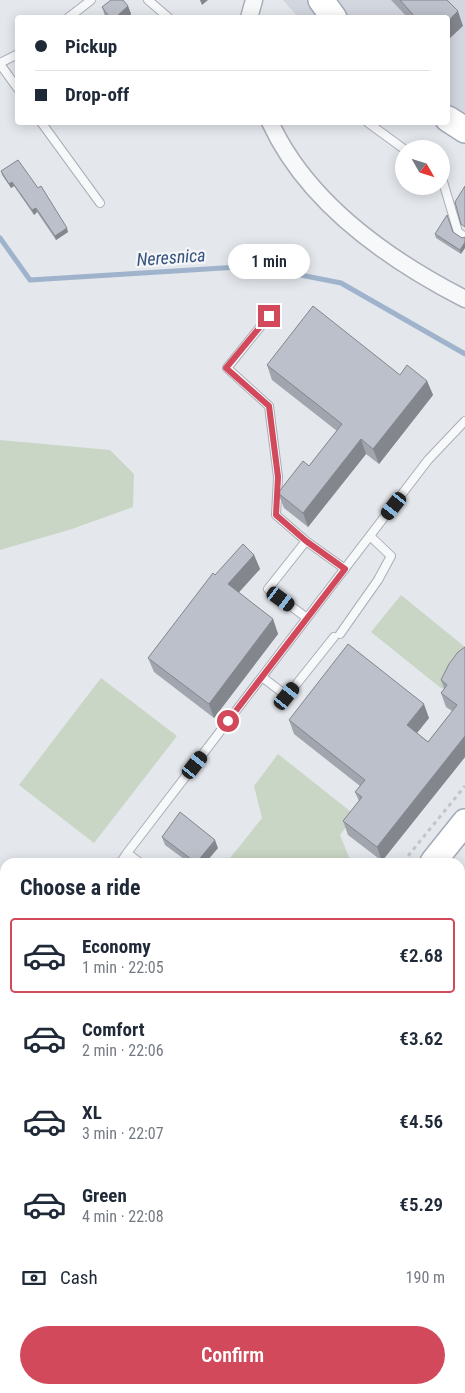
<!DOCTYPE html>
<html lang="en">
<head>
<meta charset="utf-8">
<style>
  body { margin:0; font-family:"Roboto Condensed",sans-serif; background:#f6f6f7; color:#1f2937; height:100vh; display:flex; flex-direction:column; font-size:19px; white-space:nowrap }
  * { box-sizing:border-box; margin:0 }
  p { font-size:16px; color:#747a83 }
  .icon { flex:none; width:28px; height:28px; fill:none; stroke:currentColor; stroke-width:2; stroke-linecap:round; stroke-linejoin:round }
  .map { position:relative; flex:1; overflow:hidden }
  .side { position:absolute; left:0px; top:858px; width:465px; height:536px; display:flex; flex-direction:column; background:#fff; border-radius:15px 15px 0 0; box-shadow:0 2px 12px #0003 }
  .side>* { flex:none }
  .banner { position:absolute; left:15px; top:15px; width:435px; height:110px; border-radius:5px; box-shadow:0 2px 12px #0003; display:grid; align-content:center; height:110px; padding:0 20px; background:#fff }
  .needle { width:32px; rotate:129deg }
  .controls { position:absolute; left:395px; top:140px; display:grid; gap:10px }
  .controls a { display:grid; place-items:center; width:55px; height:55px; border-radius:50%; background:#fff; box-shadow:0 2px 12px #0003; font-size:25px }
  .end { position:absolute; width:22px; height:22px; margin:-11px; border:6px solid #d1495b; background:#fff; box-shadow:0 0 0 2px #fff }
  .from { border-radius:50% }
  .bubble { position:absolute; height:35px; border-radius:18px; background:#fff; box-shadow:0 2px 12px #0003; font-size:16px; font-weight:600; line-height:35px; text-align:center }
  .car { position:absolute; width:15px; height:30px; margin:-15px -8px; border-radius:6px; box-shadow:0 0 4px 1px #0007; background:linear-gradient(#222 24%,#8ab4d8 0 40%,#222 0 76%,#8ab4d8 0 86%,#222 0) }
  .banner b { display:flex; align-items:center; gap:18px; height:48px; font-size:19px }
  .banner b+b { border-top:1px solid #e0e1e3 }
  .banner i { width:12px; height:12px; background:#1f2937 }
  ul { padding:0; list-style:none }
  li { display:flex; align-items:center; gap:15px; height:75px; margin:0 10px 8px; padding:0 10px; border:2px solid transparent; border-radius:5px }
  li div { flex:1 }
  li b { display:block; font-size:19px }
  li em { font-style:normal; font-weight:600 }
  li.on { border-color:#d1495b }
  li>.icon { width:45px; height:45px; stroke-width:1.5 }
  h2 { padding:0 20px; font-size:22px; line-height:60px }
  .pay { display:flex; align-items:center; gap:12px; height:55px; padding:0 20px; font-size:19px }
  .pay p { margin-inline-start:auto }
  .cta { display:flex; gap:10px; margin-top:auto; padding:10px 20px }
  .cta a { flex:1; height:58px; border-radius:30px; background:#d1495b; color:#fff; font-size:20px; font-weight:600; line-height:58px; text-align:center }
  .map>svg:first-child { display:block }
  .built { fill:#d2d6de }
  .green { fill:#c9d6c5 }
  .water { fill:#9fb4cc }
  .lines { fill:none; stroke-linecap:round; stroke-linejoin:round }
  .stream { stroke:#9fb4cc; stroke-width:5 }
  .lane-casing { stroke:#a9aeb7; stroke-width:10 }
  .street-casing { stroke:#a9aeb7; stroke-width:19 }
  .primary-casing { stroke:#a3abb8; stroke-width:28 }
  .path { stroke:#c2c5cb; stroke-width:3; stroke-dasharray:4 4; stroke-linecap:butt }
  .lane { stroke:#f7f8fa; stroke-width:8 }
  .street { stroke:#f7f8fa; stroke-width:16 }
  .primary { stroke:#fff; stroke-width:25 }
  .wall { fill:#a1a5ae }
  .shaded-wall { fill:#83868d }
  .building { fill:#bbc0ca; stroke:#83868d }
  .route { stroke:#d1495b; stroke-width:6 }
  .labels { text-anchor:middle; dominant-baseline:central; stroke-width:4.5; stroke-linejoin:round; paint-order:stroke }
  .water-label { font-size:18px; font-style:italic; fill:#34527a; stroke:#f4f6f9 }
</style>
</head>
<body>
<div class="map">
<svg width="465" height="1393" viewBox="0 0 465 1393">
  <rect width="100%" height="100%" fill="#e4e7ec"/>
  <path class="built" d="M283,0H465V115L448,105V18L298,17Z"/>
  <path class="green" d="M0,440L110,450L134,474L133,507L72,529L0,550Z
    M401,595L465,647V660L442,689L371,632Z
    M101,678L177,736L94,843L19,785Z
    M278,754L355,815L340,835L351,862H227L262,818L254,786Z
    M0,910L5,914V1078L0,1084Z
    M0,1287L5,1291V1387L1,1393Z"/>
  <path class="water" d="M465,1109V1201L460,1210V1117Z"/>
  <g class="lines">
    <path class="stream" d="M0,238L30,280L255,266L341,283L465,354"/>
    <g class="lane-casing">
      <path id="lane" d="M148,0L169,18
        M68,18L91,0
        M0,63L18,54
        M0,64L18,89
        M41,122L100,203
        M367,122L404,149
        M441,175L458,232L465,237
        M269,316L227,368L269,406L278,477L276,515L306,541
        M307,618L268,589L306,541L345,569
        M340,634L378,580L391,556L370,536
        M262,677L287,696L334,637
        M121,862L127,853
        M139,862L127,853L428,460L465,421
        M0,1158L5,1152
        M460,1236L465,1240
        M0,1243L5,1237
        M0,1268L5,1272
        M460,1344L465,1332
        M440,1393L442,1389"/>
    </g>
    <g class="street-casing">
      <path id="street" d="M249,18L254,0
        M270,122C307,203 389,260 465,299"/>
    </g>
    <g class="primary-casing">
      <path id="primary" d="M321,0L334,18
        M448,119L465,130
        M433,862L465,822
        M71,1393L74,1389"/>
    </g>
    <path class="path" d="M403,862L465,786
      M460,933L465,926
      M29,1393L32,1389"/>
    <use href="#lane" class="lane"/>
    <use href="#street" class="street"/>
    <use href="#primary" class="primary"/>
  </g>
  <path class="wall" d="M391,0H447L463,26L448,18H408Z
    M128,6L131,14L128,18H106L105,16L102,7Z
    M1,171L68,232L56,240L37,212L34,215L14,186L11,188L2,175Z
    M453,232L462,238L461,254L436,238L435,234Z
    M267,365L400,375L427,381L433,395L379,464L366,454L308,527L284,508L278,493L309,466L337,431L272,380Z
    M254,555L260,569L238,592L273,619L278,634L214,718L154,672L148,658L215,575Z
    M465,647V757L382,861L348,835L343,821L359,801L355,792L360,786L294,734L289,720L429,718L417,733L428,742L452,711L446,707L441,693L444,689L441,680Z
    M162,837L218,848L206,862H188L165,845Z"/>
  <path class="shaded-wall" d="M200,0H208L202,5Z
    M128,6L131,14L128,18H115Z
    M458,11L463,26L448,40V21Z
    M12,182L14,186L11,188L9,184Z
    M36,208L37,212L34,215L32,210Z
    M67,228L68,232L56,240L55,236Z
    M465,242V248L461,254L460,250Z
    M427,381L433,395L379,464L373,449Z
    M361,439L366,454L308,527L303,513Z
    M254,555L260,569L233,599L228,584Z
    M273,619L278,634L214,718L209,704Z
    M424,704L429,718L412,739L407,725Z
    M465,736V757L382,861L377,847Z
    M215,840L218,848L206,862H197Z
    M271,1389H273L274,1393H268Z"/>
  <path class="building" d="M111,0H123L128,6L115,18H110L102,7Z
    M400,0H447L458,11L448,21V18H416Z
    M18,160L38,188L41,186L67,228L55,236L36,208L32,210L12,182L9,184L1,171Z
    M465,186V227L461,224L455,202Z
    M447,215L453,232L462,238L465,237V242L460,250L435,234Z
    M313,306L400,375L407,365L427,381L373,449L361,439L303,513L278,493L303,461L309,466L342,424L267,365Z
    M243,544L254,555L228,584L273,619L209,704L148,658L213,573L215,575Z
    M348,644L424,704L407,725L428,742L457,705L441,693L447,685L441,680L449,664L458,652L465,647V736L377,847L343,821L362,797L355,792L365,780L289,720Z
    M180,812L215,840L197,862H195L162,837Z
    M251,1389H271L268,1393H248Z"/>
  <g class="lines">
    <path class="route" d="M228,721L345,569L306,541L276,515L278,477L269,406L226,368L269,316"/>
  </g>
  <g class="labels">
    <g class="water-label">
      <text transform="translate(171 257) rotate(-4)">Neresnica</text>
    </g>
  </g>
</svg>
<div class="controls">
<a><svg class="needle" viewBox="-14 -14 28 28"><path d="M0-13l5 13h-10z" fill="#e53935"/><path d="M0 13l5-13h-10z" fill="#747a83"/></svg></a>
</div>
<i class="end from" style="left:228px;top:721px"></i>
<i class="end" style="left:269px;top:316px"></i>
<div class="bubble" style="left:228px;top:244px;width:82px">1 min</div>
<i class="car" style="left:394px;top:506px;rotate:218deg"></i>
<i class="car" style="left:281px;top:599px;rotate:126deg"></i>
<i class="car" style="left:287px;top:696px;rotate:39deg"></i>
<i class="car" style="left:195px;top:765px;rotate:38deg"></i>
<div class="banner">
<b><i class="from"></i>Pickup</b>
<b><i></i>Drop-off</b>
</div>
<section class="side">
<h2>Choose a ride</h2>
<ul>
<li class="on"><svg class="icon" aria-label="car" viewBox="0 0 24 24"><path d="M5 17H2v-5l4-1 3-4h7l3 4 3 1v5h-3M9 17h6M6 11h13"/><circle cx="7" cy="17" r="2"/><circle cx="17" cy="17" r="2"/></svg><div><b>Economy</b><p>1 min · 22:05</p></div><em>€2.68</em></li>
<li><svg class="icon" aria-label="car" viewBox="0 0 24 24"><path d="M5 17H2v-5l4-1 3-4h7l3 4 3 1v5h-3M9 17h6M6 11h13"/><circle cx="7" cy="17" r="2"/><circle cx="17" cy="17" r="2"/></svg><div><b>Comfort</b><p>2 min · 22:06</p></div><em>€3.62</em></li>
<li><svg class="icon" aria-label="car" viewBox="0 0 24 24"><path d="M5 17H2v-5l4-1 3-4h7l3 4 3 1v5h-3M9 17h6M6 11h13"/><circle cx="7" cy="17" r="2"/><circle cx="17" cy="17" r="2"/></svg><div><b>XL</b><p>3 min · 22:07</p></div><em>€4.56</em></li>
<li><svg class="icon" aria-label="car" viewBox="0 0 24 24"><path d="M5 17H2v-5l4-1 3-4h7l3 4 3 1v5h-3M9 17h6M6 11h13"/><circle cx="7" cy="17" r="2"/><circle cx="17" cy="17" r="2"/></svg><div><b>Green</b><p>4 min · 22:08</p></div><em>€5.29</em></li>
</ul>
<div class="pay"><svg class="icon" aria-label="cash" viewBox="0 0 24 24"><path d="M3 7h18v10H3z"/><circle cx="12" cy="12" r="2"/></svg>Cash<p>190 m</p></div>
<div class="cta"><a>Confirm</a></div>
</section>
</div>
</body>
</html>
